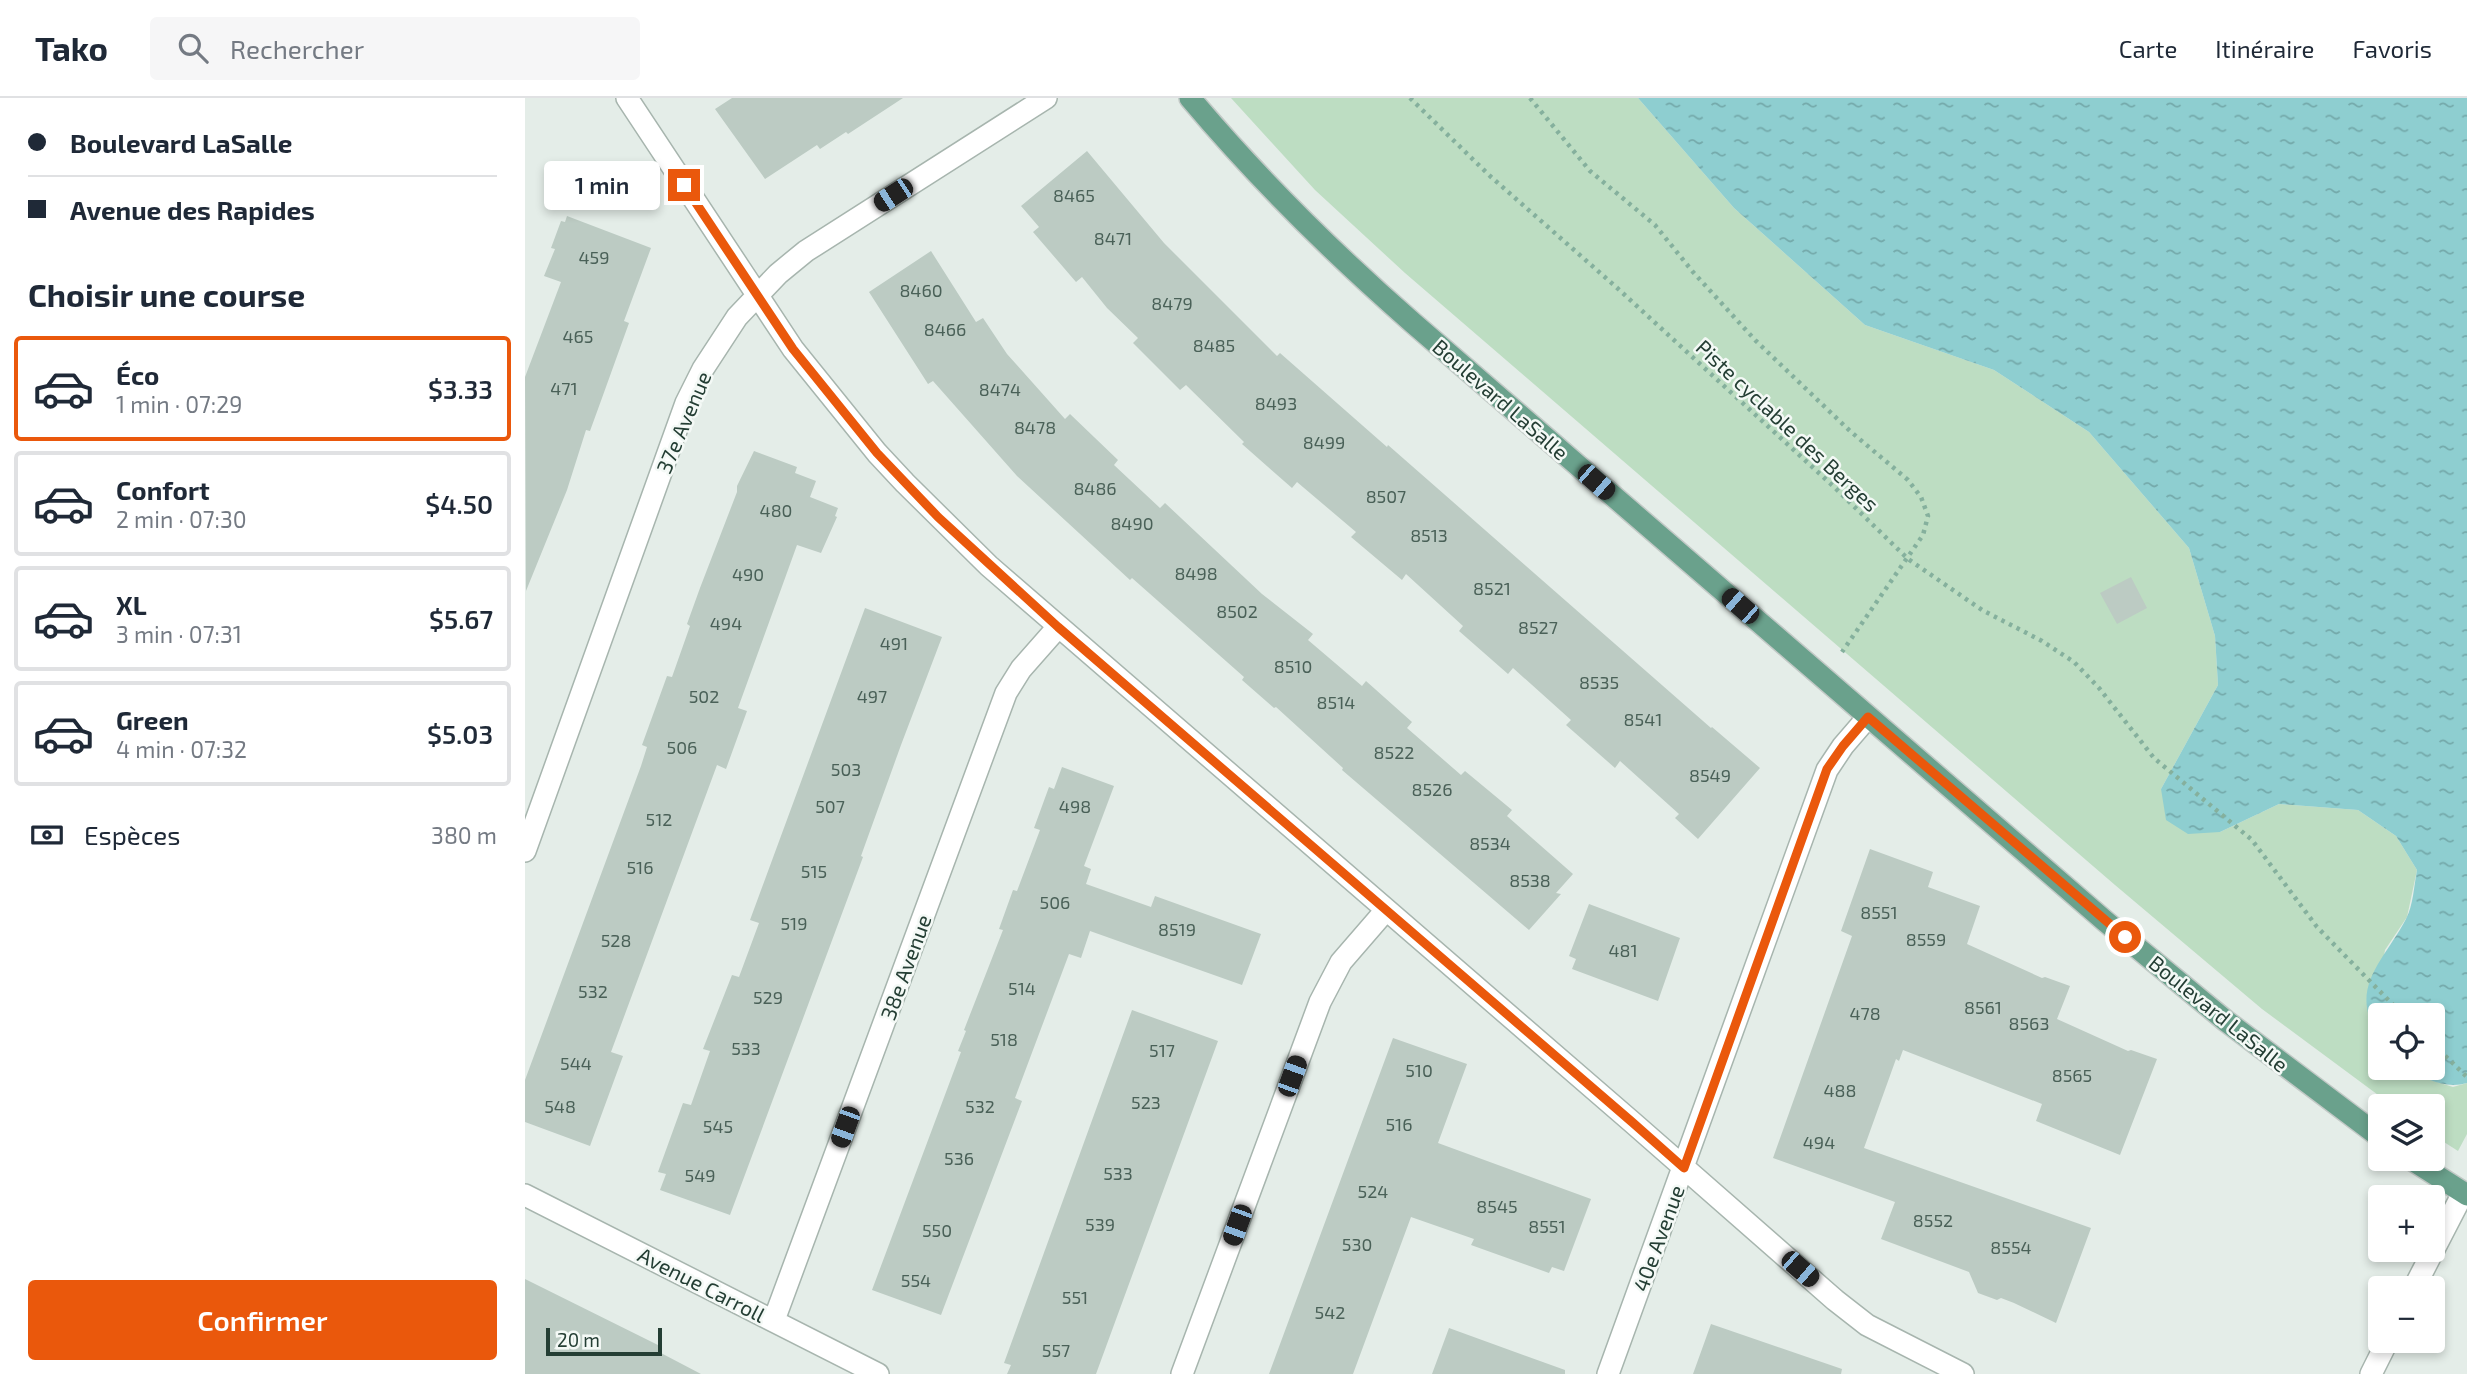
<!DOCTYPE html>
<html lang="fr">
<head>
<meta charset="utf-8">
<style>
  body { margin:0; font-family:"Exo 2",sans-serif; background:#f6f6f7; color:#1f2937; height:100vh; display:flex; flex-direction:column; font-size:26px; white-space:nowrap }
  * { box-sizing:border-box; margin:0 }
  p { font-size:23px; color:#747a83 }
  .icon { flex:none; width:38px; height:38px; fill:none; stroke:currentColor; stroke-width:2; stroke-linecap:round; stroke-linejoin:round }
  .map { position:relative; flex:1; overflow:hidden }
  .panel { display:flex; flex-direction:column; background:#fff; width:525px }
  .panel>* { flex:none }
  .hud { display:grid; align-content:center; height:154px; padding:0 28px; background:#fff }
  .fabs { position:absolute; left:1843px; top:905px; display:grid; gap:14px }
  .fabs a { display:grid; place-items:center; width:77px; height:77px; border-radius:7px; background:#fff; box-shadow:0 4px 10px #0003; font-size:35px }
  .scale { position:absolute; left:21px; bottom:18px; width:116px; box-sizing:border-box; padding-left:7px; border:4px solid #243e34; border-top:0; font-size:19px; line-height:24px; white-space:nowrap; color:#243e34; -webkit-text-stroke:5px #f4f9f6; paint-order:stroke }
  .end { position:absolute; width:32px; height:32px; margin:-16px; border:9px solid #ea580c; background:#fff; box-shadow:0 0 0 4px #fff }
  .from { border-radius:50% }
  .bubble { position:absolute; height:49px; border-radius:7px; background:#fff; box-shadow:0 4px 10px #0003; font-size:23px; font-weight:600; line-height:49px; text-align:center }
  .car { position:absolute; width:21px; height:42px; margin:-21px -10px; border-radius:9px; box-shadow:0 0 5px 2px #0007; background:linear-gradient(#222 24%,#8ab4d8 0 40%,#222 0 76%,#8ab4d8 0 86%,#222 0) }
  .hud b { display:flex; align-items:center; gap:24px; height:66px; font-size:26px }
  .hud b+b { border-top:2px solid #e0e1e3 }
  .hud i { width:18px; height:18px; background:#1f2937 }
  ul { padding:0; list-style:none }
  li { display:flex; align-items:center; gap:21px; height:105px; margin:0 14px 10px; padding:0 14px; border:4px solid #e0e1e3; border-radius:7px }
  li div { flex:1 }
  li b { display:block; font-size:26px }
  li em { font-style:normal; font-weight:600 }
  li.selected { border-color:#ea580c }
  li>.icon { width:63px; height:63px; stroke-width:1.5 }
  h2 { padding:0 28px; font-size:32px; line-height:84px }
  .pay { display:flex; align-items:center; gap:18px; height:77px; padding:0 28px; font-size:26px }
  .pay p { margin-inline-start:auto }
  .primary-button { display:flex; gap:14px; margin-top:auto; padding:14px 28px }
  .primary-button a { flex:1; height:80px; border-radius:7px; background:#ea580c; color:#fff; font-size:28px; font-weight:600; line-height:80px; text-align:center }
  header { display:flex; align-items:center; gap:42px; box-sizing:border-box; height:98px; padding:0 35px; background:#fff; border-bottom:2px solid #e0e1e3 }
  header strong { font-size:33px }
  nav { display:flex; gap:38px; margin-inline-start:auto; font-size:24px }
  .search { width:490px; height:63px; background:#f6f6f7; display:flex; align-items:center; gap:18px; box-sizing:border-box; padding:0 24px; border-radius:7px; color:#747a83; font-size:26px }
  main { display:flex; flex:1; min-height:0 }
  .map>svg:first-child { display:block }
  .green { fill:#bdddc2 }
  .water { fill:url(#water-ripples) }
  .building { fill:#bccbc3 }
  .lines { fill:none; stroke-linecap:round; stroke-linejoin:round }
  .minor-casing { stroke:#a7b5ae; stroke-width:24 }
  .major-casing { stroke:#c2c9c6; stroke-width:24 }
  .path { stroke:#85b09d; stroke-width:4.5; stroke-dasharray:3.5 5; stroke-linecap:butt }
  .minor { stroke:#fff; stroke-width:21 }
  .major { stroke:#6aa18c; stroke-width:21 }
  .route { stroke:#ea580c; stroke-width:9 }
  .labels { text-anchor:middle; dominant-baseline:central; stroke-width:5; stroke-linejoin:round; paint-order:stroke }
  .number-label { font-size:18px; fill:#4a6158 }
  .street-label { font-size:21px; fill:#243e34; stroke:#f4f9f6 }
</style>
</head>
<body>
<header>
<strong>Tako</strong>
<div class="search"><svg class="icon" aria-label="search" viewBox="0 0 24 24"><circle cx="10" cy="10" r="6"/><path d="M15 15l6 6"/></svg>Rechercher</div>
<nav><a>Carte</a><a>Itinéraire</a><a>Favoris</a></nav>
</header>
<main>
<section class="panel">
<div class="hud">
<b><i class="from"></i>Boulevard LaSalle</b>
<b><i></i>Avenue des Rapides</b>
</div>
<h2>Choisir une course</h2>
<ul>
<li class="selected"><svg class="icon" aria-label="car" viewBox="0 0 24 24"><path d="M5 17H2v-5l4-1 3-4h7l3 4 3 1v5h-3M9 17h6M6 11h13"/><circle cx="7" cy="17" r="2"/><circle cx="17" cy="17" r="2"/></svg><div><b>Éco</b><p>1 min · 07:29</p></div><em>$3.33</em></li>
<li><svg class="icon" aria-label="car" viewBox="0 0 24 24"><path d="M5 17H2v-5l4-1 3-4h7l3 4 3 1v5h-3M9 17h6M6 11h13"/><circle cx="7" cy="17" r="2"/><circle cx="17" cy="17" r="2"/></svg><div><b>Confort</b><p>2 min · 07:30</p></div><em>$4.50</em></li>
<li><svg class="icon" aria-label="car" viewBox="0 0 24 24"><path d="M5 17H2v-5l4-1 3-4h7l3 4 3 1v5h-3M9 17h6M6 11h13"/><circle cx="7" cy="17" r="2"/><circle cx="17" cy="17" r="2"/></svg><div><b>XL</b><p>3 min · 07:31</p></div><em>$5.67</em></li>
<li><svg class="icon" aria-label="car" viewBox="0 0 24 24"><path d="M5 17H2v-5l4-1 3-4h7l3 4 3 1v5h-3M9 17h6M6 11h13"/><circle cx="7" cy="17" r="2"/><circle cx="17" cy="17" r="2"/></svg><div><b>Green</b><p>4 min · 07:32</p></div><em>$5.03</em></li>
</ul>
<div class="pay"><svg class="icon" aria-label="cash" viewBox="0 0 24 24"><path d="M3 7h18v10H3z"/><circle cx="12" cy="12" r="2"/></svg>Espèces<p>380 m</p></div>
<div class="primary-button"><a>Confirmer</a></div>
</section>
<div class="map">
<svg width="1942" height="1276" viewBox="0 0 1942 1276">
  <defs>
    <pattern id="water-ripples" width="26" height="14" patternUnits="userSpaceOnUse" patternTransform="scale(1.75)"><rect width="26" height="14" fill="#8eced0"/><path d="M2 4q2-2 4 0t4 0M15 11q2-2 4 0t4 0" fill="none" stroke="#74a9aa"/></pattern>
  </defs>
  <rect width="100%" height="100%" fill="#e4ede8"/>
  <path class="green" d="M706,0H1113L1209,110L1340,227L1469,272L1564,334L1664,450L1690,538L1693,587L1636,691L1695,734L1754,706L1833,712L1871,738L1892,772L1882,819L1860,852L1847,929L1855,940V970H1884L1896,979L1928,989L1942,985V1036L1933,1053L1908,1037V1008H1868L1737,911L1590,787L880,175L790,92Z"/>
  <path class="water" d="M1113,0H1942V985C1921,991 1901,982 1884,970H1908V917H1855V940C1821,891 1859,863 1881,821C1888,808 1889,788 1892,772L1871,738L1833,712L1754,706L1695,734L1663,736L1641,722L1636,691L1693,587L1690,538L1664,450L1564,334L1469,272L1340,227L1209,110Z"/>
  <path class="building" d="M207,0H378L323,36L321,34L295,51L292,47L240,81L190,11Z
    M562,53L639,145L752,258L755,255L862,349L863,347L1186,630L1187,629L1235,670L1173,741L1150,720L1154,716L1095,663L1090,670L1041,627L1046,622L988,570L983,576L934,533L938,528L881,476L877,482L826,439L831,434L772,384L767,390L717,346L719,344L661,287L655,292L608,245L613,240L582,210L557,179L551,184L508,134L514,129L496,108Z
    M42,118L126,150L99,223L104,225L77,300L65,333L61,332L42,392L1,493L0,279L36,184L19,178L30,151L26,150L36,123L40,124Z
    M406,153L451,224L458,220L482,256L540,321L545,316L593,362L589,367L635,410L640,405L737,496L788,536L783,542L837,588L841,583L887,624L882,630L936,677L940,673L987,712L982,718L1048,776L1031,795L1036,796L1004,832L817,672L818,670L751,609L749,610L717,582L719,579L607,480L605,482L492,378L408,283L403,286L344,194Z
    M229,353L272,369L270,375L291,383L285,399L313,410L310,418L312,419L296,455L272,447L213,610L222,613L201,671L192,667L86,954L98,958L65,1048L0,1024V982L116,668L122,649L117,647L142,578L147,579L165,528L162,526L175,490L212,394V388Z
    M1606,479L1622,510L1592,526L1575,495Z
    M340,510L417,539L376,647L336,758L338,759L205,1117L135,1092L141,1076L133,1074L158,1005L166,1007L185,953L178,951L207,877L214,879L234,825L225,822Z
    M537,669L589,688L559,768L566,771L561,786L626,809L630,798L736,836L717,887L565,833L556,860L544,856L490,1000L497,1003L416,1217L347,1192L436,954L433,953L441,933L439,932L478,832L474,831L488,792L492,793L515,732L509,730L524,689L529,691Z
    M1345,751L1408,774L1403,789L1455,808L1442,846L1517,880L1520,879L1545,888L1532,921L1603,953L1606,952L1632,961L1595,1057L1511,1023L1517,1006L1378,952L1374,963L1371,961L1339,1050L1566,1130L1531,1225L1489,1205L1476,1200L1472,1202L1453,1195L1444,1174L1356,1141L1370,1104L1248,1060L1327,838L1316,833Z
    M1064,806L1155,840L1133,903L1047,871L1051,861L1044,858Z
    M607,912L693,943L571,1276H482L486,1267L479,1265Z
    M868,940L942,966L913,1045L1066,1101L1039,1173L1027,1169L1024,1175L946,1147L949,1141L886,1119L828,1276H744Z
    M0,1181L137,1249L134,1254L176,1276H0Z
    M1186,1226L1317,1271L1316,1276H1168Z
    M924,1230L1040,1272V1276H907Z"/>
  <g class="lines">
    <g class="minor-casing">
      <path id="minor" d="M102,0L268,251L352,355L380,385L464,468L1107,1024L1310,1202L1342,1227L1438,1276
        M0,753L161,305L178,271L212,219L253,176L281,153L521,0
        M0,1097L353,1276
        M1889,1190L1938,1095
        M249,1222L481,595L496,571L533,529
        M657,1276L795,904L816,864L861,812
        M1083,1276L1302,672L1318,648L1343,619
        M1846,1276L1863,1242"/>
    </g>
    <g class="major-casing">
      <path id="major" d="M665,0C734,82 808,155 888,225L1580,823L1701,923L1855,1039
        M1884,1060L1942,1097"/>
    </g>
    <path class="path" d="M885,0L965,78L1090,188L1308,388L1383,461L1457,512L1517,543L1549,564L1574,590L1629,660L1727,742L1792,829L1878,917
      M1005,0L1065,73L1130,127L1168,174L1231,243L1325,333L1383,382L1396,399L1403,418L1398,437L1317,554
      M1908,946L1942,979
      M1864,1090L1879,1099"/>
    <use href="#minor" class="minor"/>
    <use href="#major" class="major"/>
  </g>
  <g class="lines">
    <path class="route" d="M159,87L268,251L352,355L413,419L533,529L1107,1024L1159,1070L1302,671L1318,648L1343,619L1600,839"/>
  </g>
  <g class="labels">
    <g class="number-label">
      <text x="549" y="97">8465</text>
      <text x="588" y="140">8471</text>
      <text x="69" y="159">459</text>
      <text x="396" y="192">8460</text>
      <text x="647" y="205">8479</text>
      <text x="420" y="231">8466</text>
      <text x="53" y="238">465</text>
      <text x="689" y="247">8485</text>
      <text x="39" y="290">471</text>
      <text x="475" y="291">8474</text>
      <text x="751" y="305">8493</text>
      <text x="510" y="329">8478</text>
      <text x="799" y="344">8499</text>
      <text x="570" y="390">8486</text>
      <text x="861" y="398">8507</text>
      <text x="251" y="412">480</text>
      <text x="607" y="425">8490</text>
      <text x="904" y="437">8513</text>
      <text x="671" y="475">8498</text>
      <text x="223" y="476">490</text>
      <text x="967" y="490">8521</text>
      <text x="712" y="513">8502</text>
      <text x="201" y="525">494</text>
      <text x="1013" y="529">8527</text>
      <text x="369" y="545">491</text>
      <text x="768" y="568">8510</text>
      <text x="1074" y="584">8535</text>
      <text x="179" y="598">502</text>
      <text x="347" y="598">497</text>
      <text x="811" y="604">8514</text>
      <text x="1118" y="621">8541</text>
      <text x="157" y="649">506</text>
      <text x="869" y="654">8522</text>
      <text x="321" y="671">503</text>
      <text x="1185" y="677">8549</text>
      <text x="907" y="691">8526</text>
      <text x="305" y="708">507</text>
      <text x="550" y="708">498</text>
      <text x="134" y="721">512</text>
      <text x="965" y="745">8534</text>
      <text x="115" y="769">516</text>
      <text x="289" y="773">515</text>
      <text x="1005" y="782">8538</text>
      <text x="530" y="804">506</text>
      <text x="1354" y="814">8551</text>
      <text x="269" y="825">519</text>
      <text x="652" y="831">8519</text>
      <text x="1401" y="841">8559</text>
      <text x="91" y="842">528</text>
      <text x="1098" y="852">481</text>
      <text x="497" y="890">514</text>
      <text x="68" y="893">532</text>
      <text x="243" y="899">529</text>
      <text x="1458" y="909">8561</text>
      <text x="1340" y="915">478</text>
      <text x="1504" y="925">8563</text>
      <text x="479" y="941">518</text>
      <text x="221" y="950">533</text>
      <text x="637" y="952">517</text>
      <text x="51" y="965">544</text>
      <text x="894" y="972">510</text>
      <text x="1547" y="977">8565</text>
      <text x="1315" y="992">488</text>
      <text x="621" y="1004">523</text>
      <text x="35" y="1008">548</text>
      <text x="455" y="1008">532</text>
      <text x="874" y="1026">516</text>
      <text x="193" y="1028">545</text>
      <text x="1294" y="1044">494</text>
      <text x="434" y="1060">536</text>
      <text x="593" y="1075">533</text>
      <text x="175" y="1077">549</text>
      <text x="848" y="1093">524</text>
      <text x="972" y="1108">8545</text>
      <text x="1408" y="1122">8552</text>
      <text x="575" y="1126">539</text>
      <text x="1022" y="1128">8551</text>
      <text x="412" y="1132">550</text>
      <text x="832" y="1146">530</text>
      <text x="1486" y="1149">8554</text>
      <text x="391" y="1182">554</text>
      <text x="550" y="1199">551</text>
      <text x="805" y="1214">542</text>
      <text x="531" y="1252">557</text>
    </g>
    <g class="street-label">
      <text transform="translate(976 301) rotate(41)">Boulevard LaSalle</text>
      <text transform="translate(158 324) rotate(-67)">37e Avenue</text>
      <text transform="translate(1263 327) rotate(43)">Piste cyclable des Berges</text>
      <text transform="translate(380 869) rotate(-70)">38e Avenue</text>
      <text transform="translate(1694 915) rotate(39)">Boulevard LaSalle</text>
      <text transform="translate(1133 1140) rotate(-70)">40e Avenue</text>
      <text transform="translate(177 1186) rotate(27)">Avenue Carroll</text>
    </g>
  </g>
</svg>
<div class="fabs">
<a><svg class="icon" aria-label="locate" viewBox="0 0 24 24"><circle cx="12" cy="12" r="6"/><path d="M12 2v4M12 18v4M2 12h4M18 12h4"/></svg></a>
<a><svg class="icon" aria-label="layers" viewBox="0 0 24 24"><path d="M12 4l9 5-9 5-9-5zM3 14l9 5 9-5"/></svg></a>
<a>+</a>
<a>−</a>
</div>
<div class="scale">20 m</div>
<i class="end from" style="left:1600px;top:839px"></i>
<i class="end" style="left:159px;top:87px"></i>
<div class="bubble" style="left:19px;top:63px;width:116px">1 min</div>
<i class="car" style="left:368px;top:97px;rotate:237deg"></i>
<i class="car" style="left:1071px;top:384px;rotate:131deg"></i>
<i class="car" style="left:1215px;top:508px;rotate:311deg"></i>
<i class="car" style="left:767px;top:978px;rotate:20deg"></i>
<i class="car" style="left:320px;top:1029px;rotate:200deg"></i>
<i class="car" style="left:712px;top:1127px;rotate:200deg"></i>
<i class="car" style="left:1275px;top:1171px;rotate:131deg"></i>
</div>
</main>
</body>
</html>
